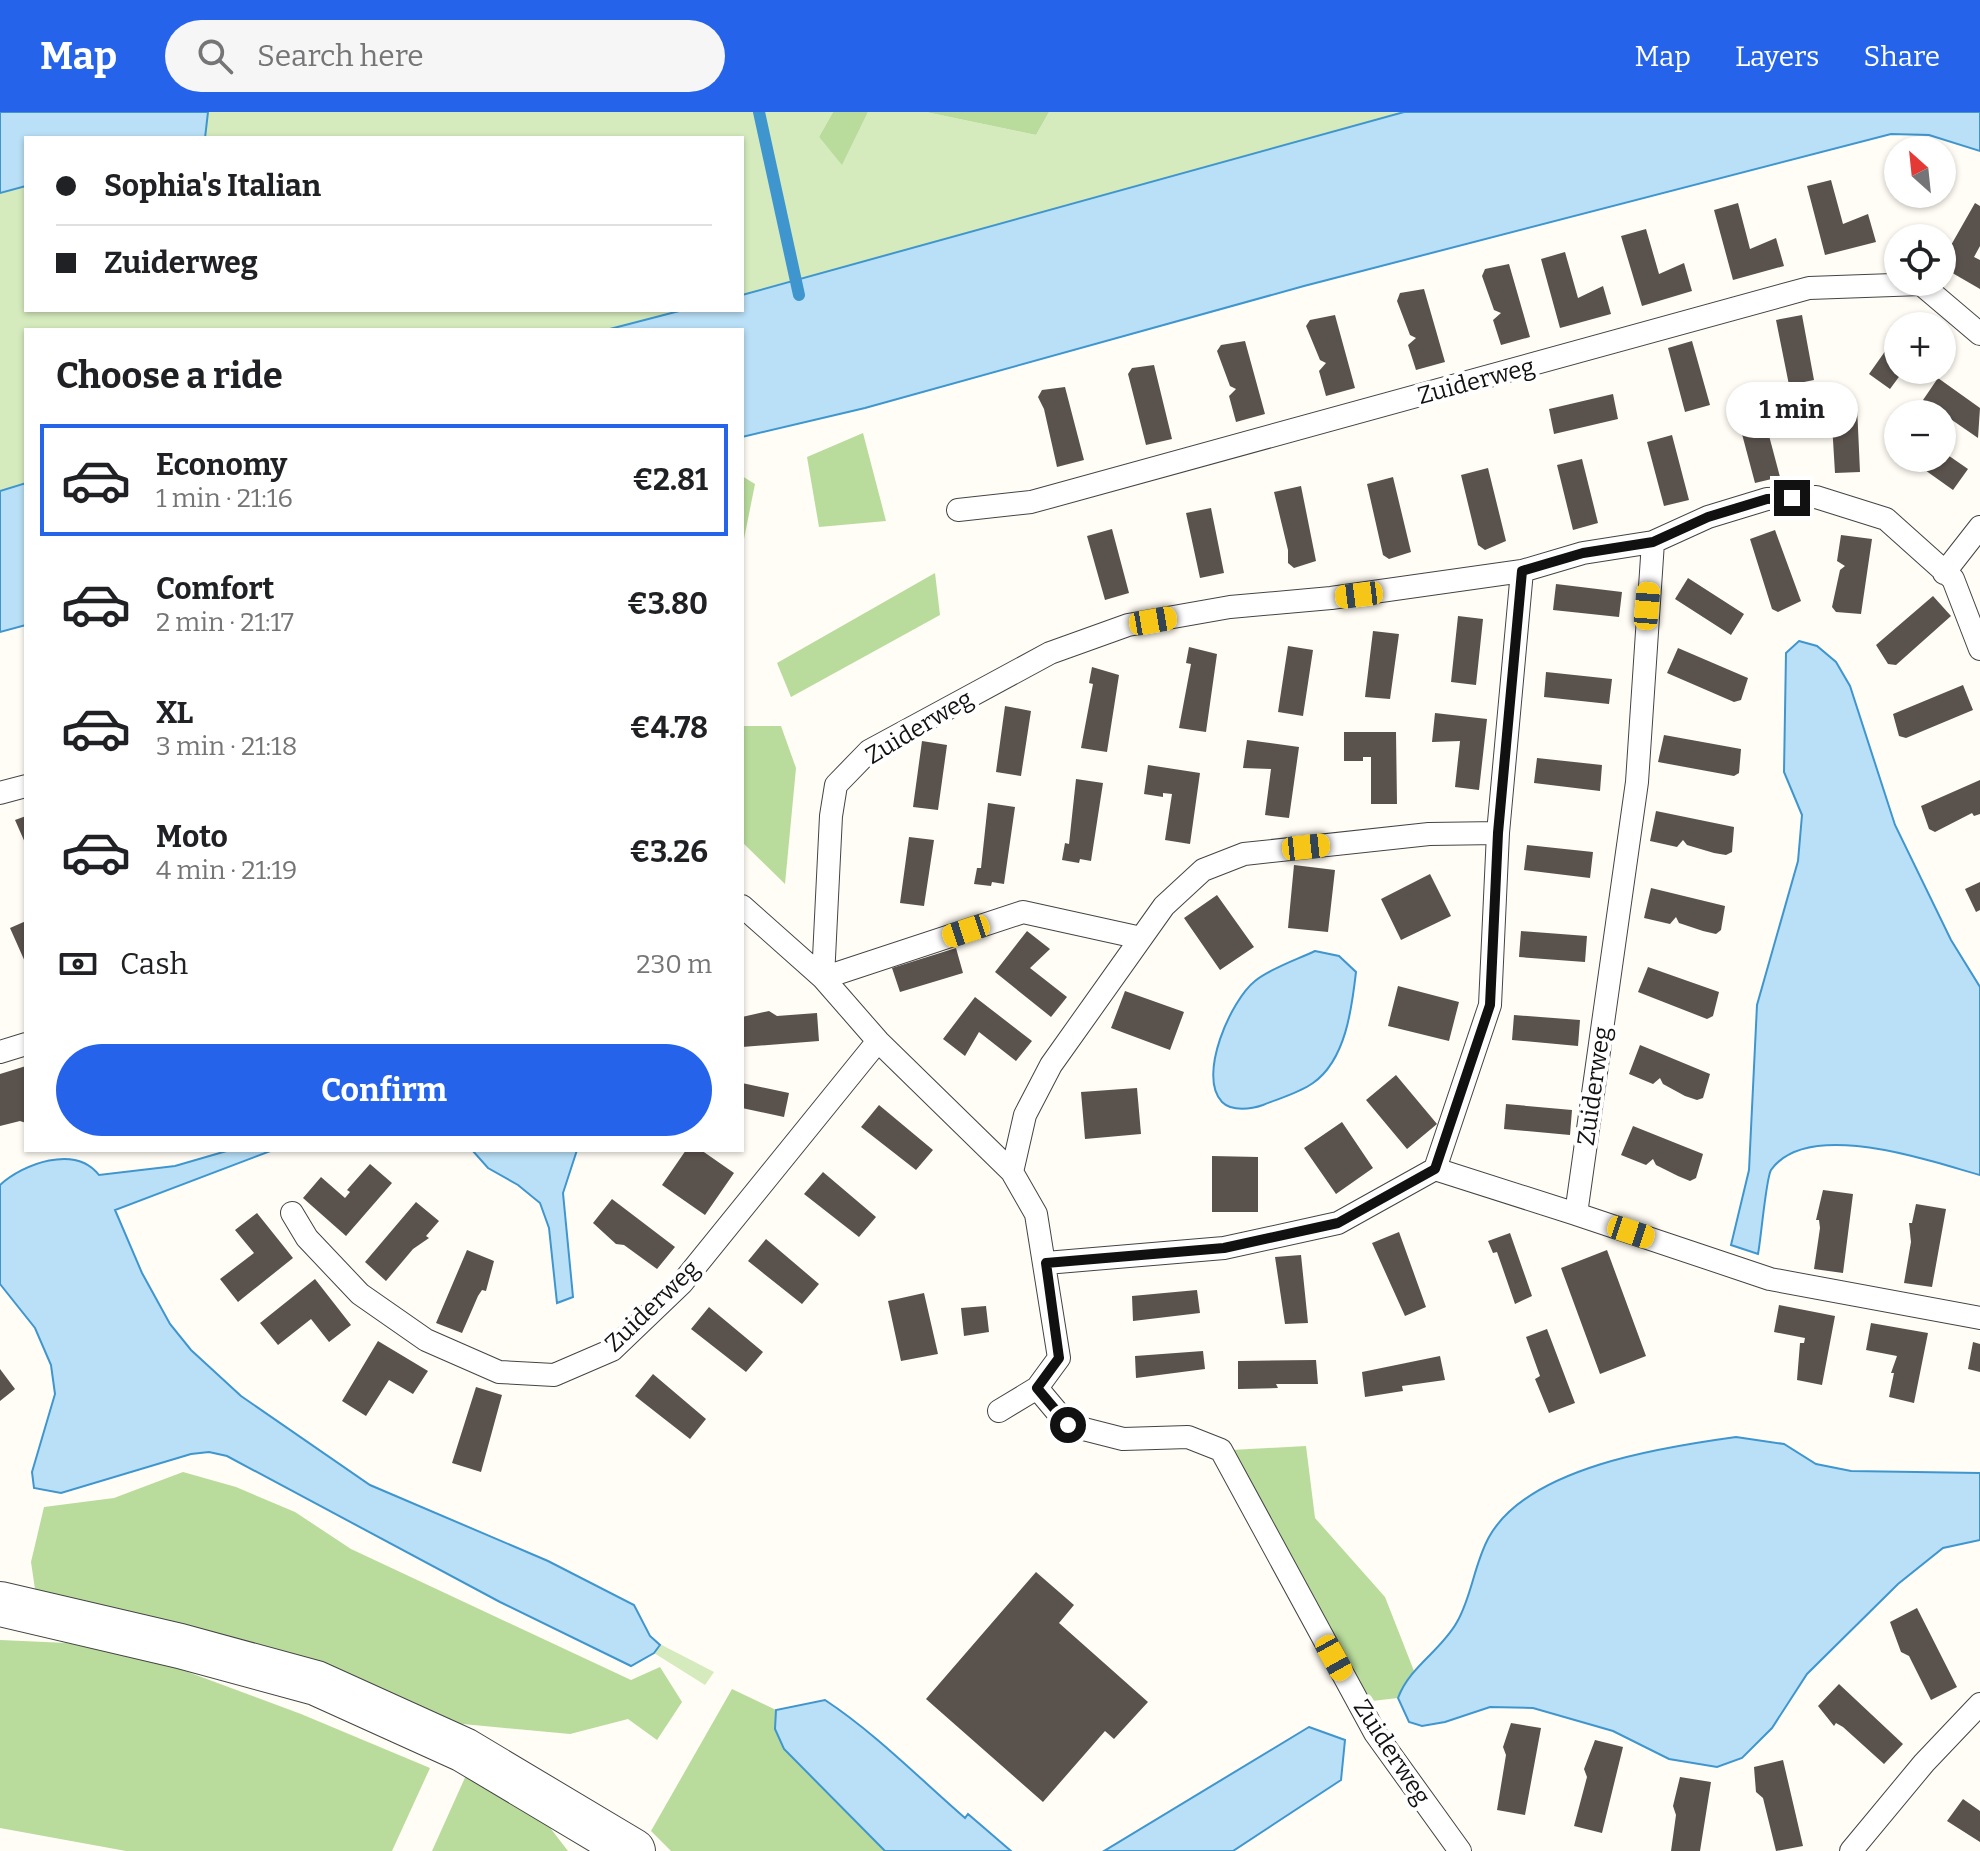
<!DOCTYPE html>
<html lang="en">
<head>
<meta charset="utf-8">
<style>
  body { margin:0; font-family:Bitter,serif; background:#f6f6f6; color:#202124; height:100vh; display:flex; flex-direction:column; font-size:30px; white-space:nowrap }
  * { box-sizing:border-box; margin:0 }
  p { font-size:26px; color:#757577 }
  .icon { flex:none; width:44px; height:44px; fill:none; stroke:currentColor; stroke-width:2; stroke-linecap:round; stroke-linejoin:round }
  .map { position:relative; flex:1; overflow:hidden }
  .drawer { position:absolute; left:24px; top:216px; width:720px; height:824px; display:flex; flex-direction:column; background:#fff; border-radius:0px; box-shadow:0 2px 6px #0004 }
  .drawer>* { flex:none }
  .hud { position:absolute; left:24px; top:24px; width:720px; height:176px; border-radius:0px; box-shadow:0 2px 6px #0004; display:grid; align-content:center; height:176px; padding:0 32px; background:#fff }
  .needle { width:52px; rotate:333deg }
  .buttons { position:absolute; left:1884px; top:24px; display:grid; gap:16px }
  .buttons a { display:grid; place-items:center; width:72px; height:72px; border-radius:50%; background:#fff; box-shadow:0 2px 6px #0004; font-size:40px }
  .end { position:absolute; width:36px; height:36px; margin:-18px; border:10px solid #111; background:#fff; box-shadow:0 0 0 4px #fff }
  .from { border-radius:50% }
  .bubble { position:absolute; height:56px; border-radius:28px; background:#fff; box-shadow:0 2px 6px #0004; font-size:26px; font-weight:700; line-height:56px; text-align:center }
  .car { position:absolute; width:24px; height:48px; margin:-24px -12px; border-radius:10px; box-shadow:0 0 6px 2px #0007; background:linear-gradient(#f5c518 24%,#345 0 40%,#f5c518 0 76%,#345 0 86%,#f5c518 0) }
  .hud b { display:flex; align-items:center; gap:28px; height:76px; font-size:30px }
  .hud b+b { border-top:2px solid #e0e0e0 }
  .hud i { width:20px; height:20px; background:#202124 }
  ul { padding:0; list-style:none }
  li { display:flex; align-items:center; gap:24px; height:112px; margin:0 16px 12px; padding:0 16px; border:4px solid transparent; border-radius:0px }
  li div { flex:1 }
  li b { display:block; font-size:30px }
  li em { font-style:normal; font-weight:700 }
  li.active { border-color:#2563eb }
  li>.icon { width:72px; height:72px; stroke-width:1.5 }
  h2 { padding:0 32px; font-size:36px; line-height:96px }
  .pay { display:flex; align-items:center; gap:20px; height:88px; padding:0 32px; font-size:30px }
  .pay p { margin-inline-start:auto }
  .cta { display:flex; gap:16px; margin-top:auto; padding:16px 32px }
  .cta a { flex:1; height:92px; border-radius:48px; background:#2563eb; color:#fff; font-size:32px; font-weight:700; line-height:92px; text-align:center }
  header { display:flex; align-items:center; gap:48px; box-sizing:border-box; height:112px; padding:0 40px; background:#2563eb; color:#fff }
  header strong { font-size:38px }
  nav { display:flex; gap:44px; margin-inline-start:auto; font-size:28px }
  .search { width:560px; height:72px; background:#f6f6f6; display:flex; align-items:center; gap:20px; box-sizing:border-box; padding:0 28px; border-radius:44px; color:#757577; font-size:30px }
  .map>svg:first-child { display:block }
  .green { fill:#d5ebbd }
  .forest { fill:#b9dc9c }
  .water { fill:#b9e0f7; stroke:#3f96cf; stroke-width:2 }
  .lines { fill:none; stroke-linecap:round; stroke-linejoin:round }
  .stream { stroke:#3f96cf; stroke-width:12 }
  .building { fill:#5a524d }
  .lane-casing { stroke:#444; stroke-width:24 }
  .street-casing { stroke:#444; stroke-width:46 }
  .lane { stroke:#fff; stroke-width:22 }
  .street { stroke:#fff; stroke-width:44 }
  .route { stroke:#111; stroke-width:10 }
  .labels { text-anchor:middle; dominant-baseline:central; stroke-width:8; stroke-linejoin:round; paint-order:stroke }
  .street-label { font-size:24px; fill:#111; stroke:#fff }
</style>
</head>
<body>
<header>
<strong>Map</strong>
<div class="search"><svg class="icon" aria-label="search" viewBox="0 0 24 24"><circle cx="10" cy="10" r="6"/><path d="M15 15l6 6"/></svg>Search here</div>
<nav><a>Map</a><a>Layers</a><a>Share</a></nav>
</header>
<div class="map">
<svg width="1980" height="1739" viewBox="0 0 1980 1739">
  <rect width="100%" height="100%" fill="#fffdf5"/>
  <path class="green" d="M208,0H833L819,25L842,52L868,0H926L1036,23L1049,0H1404L742,183V26H205Z
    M26,74V198H683L606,218H26V371L0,379V81Z
    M658,1531L714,1560L705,1573L654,1541L660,1534Z"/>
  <path class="forest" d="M833,0H868L842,53L819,25Z
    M926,0H1049L1036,23Z
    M863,321L886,409L819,415L807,345Z
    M742,364L755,372L742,437Z
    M935,461L940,503L791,585L777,551Z
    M742,614H781L796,656L785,772L742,730Z
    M1306,1334L1315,1406L1385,1485L1414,1559L1398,1586L1372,1589L1337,1536L1232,1338Z
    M183,1360L236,1375L295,1400L351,1437L631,1568L660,1555L682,1590L657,1628L628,1607L570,1622L442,1610L36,1484L31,1450L44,1395L114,1386Z
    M0,1528L67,1531L169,1553L301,1602L430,1656L392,1739H126L0,1716Z
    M732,1577L776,1598L775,1617L784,1637L885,1739H671L651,1719Z
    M472,1650L534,1695L568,1739H432Z"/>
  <path class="water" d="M0,0H208L205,26H26V74L0,81Z
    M1404,0H1980V39L1929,23L1891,22L1304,174L865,296L742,325V218H606L683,198H742V183Z
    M26,371V513L0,520V379Z
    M1799,529L1817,534L1836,550L1850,574L1895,713L1951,828L1980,875V1063C1929,1049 1808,1006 1771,1058C1766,1066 1761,1127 1758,1142L1731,1133L1749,1058L1757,893L1798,749L1802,703L1784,660L1786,541Z
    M1315,839L1339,844L1356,860C1352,895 1346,948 1313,971C1299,981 1280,986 1263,993C1252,997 1232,1000 1222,990C1197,964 1231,888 1255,869C1271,856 1296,848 1315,839Z
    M230,1038H273L115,1098L142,1161L170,1212L191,1238L241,1284L370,1373L548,1449L634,1493L650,1524L660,1533L654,1541L631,1554L500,1490L227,1344L209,1340L191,1342L61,1381L34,1376L32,1360L55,1282L51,1253L35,1216L0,1172V1073C23,1052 75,1032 99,1063L175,1054Z
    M472,1038H577L563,1081L573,1185L557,1191L549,1116L540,1091L518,1073L488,1056Z
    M1736,1325L1784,1332L1816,1352L1851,1359L1980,1361V1428L1943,1436L1898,1472L1807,1562L1772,1616L1742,1646L1717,1655L1669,1647L1613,1619L1533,1596L1490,1595L1445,1610L1422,1614L1409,1610L1398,1586C1410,1554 1441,1539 1457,1510C1472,1484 1474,1452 1489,1425C1528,1355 1663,1335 1736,1325Z
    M825,1588C875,1621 919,1666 965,1706L968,1702L1011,1739H885L784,1637L775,1617L776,1598Z
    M1309,1615L1345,1628L1341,1668L1233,1739H1104Z"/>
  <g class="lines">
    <path class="stream" d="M759,0L799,183"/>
  </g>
  <path class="building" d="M1831,68L1843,112L1868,102L1876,130L1825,143L1807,74Z
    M1738,91L1750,137L1776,126L1784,154L1733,168L1714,98Z
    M1975,91L1980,94V134L1974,145L1980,148V177L1942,155V149Z
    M1646,117L1659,162L1684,151L1692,179L1642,194L1621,124Z
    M1565,140L1578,186L1603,174L1611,202L1560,216L1541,147Z
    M1509,152L1530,225L1501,233L1493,208L1501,201L1494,198L1482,164L1485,157Z
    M1424,177L1445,250L1416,258L1408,233L1416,226L1410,223L1397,189L1400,181Z
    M1335,203L1355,276L1326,284L1319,259L1326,251L1320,248L1306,214L1310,208Z
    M1802,203L1814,268L1789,273L1776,208Z
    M1898,221V258H1904L1890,277L1869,262Z
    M1245,229L1265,302L1236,310L1229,284L1236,277L1230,274L1217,239L1221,233Z
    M1692,229L1710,293L1685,300L1668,236Z
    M1154,253L1172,327L1146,333L1128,262L1132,256Z
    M1938,266L1980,296L1978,326L1923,288Z
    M1065,275L1084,348L1057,355L1044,297L1038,285L1042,278Z
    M1613,282L1618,307L1554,322L1549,297Z
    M1857,294L1860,360L1835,361L1831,295Z
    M1763,301L1780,365L1755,371L1738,307Z
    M1672,323L1689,388L1664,394L1647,330Z
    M1942,339L1968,357L1953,378L1908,346H1942Z
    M1582,347L1598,411L1573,418L1557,353Z
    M1488,356L1506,429L1485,438L1478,433L1461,363Z
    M1393,365L1411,440L1389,447L1383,443L1367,372Z
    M1301,374L1316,449L1294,456L1288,451V438L1274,380Z
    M1211,396L1224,461L1200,466L1186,401Z
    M1112,417L1129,481L1105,488L1087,424Z
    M1775,418L1801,489L1778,500L1772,497L1750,427Z
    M1841,423L1872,427L1861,502L1836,500L1832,495L1840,458L1845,454L1837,449Z
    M1688,466L1744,502L1731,523L1675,487Z
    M1556,472L1622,480L1619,505L1553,498Z
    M1933,484L1951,504L1896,553L1888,552L1876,533Z
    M1458,504L1483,507L1476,573L1451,570Z
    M1373,519L1399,522L1390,587L1365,585Z
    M1288,534L1313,538L1303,604L1278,600Z
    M1189,535L1217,542L1206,620L1179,616L1191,552L1186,551Z
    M1678,536L1748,566L1741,588L1734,590L1667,561Z
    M1092,555L1119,563L1107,640L1081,636L1093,572L1089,571Z
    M1546,560L1612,567L1609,592L1544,585Z
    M1963,573L1973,598L1906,626L1899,624L1893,602Z
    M1005,594L1031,599L1021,664L996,660Z
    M1435,601L1487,607L1479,678L1455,675L1460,629L1432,630Z
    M1344,620H1396L1397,692H1371V645H1363V649H1344Z
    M1664,623L1741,637L1739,661L1734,664L1658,650Z
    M1247,628L1299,635L1289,706L1265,703L1271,657L1243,656Z
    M922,629L947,633L938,698L913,695Z
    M1537,646L1602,653L1600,679L1534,671Z
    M1148,653L1200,661L1190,732L1165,728L1172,682L1163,681V685L1144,682Z
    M1076,667L1103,671L1091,749L1080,747L1079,751L1062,748L1065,731L1069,732Z
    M1980,668V702L1974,704L1972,701L1935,720L1929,717L1921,694Z
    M988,691L1015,695L1004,772L992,770L991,774L974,772L977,756H981Z
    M1656,699L1734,715L1732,740L1726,743L1714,741L1687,733L1683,728L1677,735L1650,729Z
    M26,704V733L15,708Z
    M909,725L934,728L924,794L900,791Z
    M1527,733L1593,740L1590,766L1524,758Z
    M1294,753L1335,758L1328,820L1288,816Z
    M1430,762L1451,804L1401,828L1381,787Z
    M1980,770V798L1976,800L1965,777Z
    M1651,776L1725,794L1721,818L1716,822L1703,819L1679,811L1676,805L1670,812L1644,806Z
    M1217,783L1254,835L1220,858L1184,806Z
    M26,809V852L10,816Z
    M1027,819L1050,837L1030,856L1067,885L1051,905L995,860Z
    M1521,819L1587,824L1585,850L1519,845Z
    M956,836L963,861L900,880L892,856Z
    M1648,855L1719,880L1713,904L1707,907L1638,880Z
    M1398,874L1459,890L1449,929L1388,914Z
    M1125,879L1184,900L1170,938L1111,916Z
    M975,885L1032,929L1016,949L979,920L965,944L943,927Z
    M769,899L777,904L817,901L819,929L742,935V905Z
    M1514,903L1580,908L1578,934L1512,928Z
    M1640,933L1710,962L1703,986L1697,988L1685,984L1663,972L1660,966L1653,972L1629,962Z
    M26,954V1011L20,1009L0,1014V962Z
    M1396,963L1437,1012L1407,1037L1366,988Z
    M742,971L789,981L784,1005L742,996Z
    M1137,976L1141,1022L1085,1027L1081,980Z
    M1506,992L1572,998L1570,1023L1504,1017Z
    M879,993L933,1038L916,1058L861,1015Z
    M1342,1010L1373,1056L1336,1082L1304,1036Z
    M1633,1014L1703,1042L1696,1066L1690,1069L1678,1064L1656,1053L1653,1047L1646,1053L1621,1043Z
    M686,1038H701L734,1061L705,1103L662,1073Z
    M1212,1044L1258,1045V1100H1212Z
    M370,1052L392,1071L346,1124L303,1086L321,1065L345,1086L350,1080L347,1078Z
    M823,1060L876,1105L859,1125L804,1082Z
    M1823,1078L1853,1082L1843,1161L1814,1157L1820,1116L1819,1108H1816Z
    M612,1087L675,1135L657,1157L624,1133L616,1132L593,1111Z
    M416,1090L439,1109L426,1124L429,1126L413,1137L386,1169L365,1150Z
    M1916,1092L1946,1097L1932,1175L1904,1171L1911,1130L1909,1111H1912Z
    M257,1101L293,1146L238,1190L220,1167L254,1141L235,1118Z
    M1399,1120L1426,1195L1405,1204L1372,1131Z
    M1510,1121L1532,1184L1515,1192L1497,1140L1493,1141L1488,1129Z
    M766,1127L819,1172L802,1192L748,1149Z
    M467,1138L494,1149L486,1179L482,1178L478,1184L462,1221L436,1211Z
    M1607,1138L1646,1244L1600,1262L1561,1156Z
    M1301,1143L1308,1211L1285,1212L1275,1145Z
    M315,1167L351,1213L329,1230L311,1207L278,1233L260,1211Z
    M1197,1178L1200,1201L1133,1209L1132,1184Z
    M924,1181L938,1242L901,1249L888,1189Z
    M1779,1193L1835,1204L1822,1273L1797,1268L1800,1231H1804L1805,1226L1774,1220Z
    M986,1194L989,1220L964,1224L961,1196Z
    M709,1195L763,1240L746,1260L691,1217Z
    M1871,1211L1928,1221L1914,1291L1889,1285L1894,1261H1891L1897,1244L1866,1238Z
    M1547,1217L1575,1291L1549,1301L1535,1267L1540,1264L1526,1225Z
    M378,1229L428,1259L413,1282L389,1268L366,1304L342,1289Z
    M1973,1230L1980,1232V1260L1968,1257Z
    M1203,1239L1205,1257L1136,1266L1135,1244Z
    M1440,1244L1445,1268L1402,1274L1403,1279L1365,1285L1362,1260Z
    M1316,1248L1318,1272H1276L1278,1276L1238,1277V1249Z
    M0,1257L15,1277L0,1289Z
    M653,1262L706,1307L690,1327L635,1284Z
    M476,1275L502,1283L481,1360L452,1351Z
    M1036,1460L1074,1493L1059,1511L1148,1590L1114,1627L1105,1619L1043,1690L926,1587Z
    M1917,1496L1957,1575L1931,1588L1909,1544L1901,1540L1890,1510Z
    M1839,1572L1903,1632L1884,1652L1843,1615L1836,1611L1834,1614L1818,1594Z
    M1511,1611L1541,1616L1525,1703L1497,1698L1506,1643L1503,1635Z
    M1595,1628L1623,1635L1602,1721L1574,1714L1587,1665L1584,1657Z
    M1783,1648L1803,1734L1776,1739L1763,1686L1756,1680L1754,1655Z
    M1680,1665L1711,1670L1700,1739H1671L1676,1703L1673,1694Z
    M1963,1687L1980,1699V1730L1947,1709Z"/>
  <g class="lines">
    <g class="lane-casing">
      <path id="lane" d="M958,398L1031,390L1809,176L1921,172L1980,222
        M1653,430L1637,670L1576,1102L1770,1167L1980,1206
        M1944,461L1980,415
        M0,681L26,674
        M742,794L823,866L878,929L1012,1060L1036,1102L1059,1246L1037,1276L999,1299
        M1141,826L1023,800L823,866L831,704L836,673L869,639L1050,541L1128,513L1230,495L1331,486L1522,459L1583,441L1653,430L1708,405L1767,387L1816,385L1886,407L1953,467L1980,537
        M0,940L26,932
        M1435,1057L1576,1102
        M1012,1060L1025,1003L1051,953L1164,794L1203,758L1244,742L1429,722L1498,721
        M292,1101L307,1126L360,1182L426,1228L499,1260L554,1263L612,1238L682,1171L878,929
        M1046,1151L1224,1136L1338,1111L1435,1057L1490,893L1498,721L1522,459
        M1037,1276L1068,1313L1123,1327L1188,1325L1221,1338L1375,1621L1460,1739
        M1851,1739L1924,1651L1980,1592"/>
    </g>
    <g class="street-casing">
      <path id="street" d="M0,1492L180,1534L316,1571L464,1638L633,1739"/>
    </g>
    <use href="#lane" class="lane"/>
    <use href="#street" class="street"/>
  </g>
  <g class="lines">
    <path class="route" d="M1068,1313L1037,1276L1059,1246L1046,1151L1224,1136L1338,1111L1435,1057L1490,893L1498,721L1522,459L1583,441L1653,430L1708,405L1767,387L1792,386"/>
  </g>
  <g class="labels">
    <g class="street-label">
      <text transform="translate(1476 269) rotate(-15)">Zuiderweg</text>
      <text transform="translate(919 615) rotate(-31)">Zuiderweg</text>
      <text transform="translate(1594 974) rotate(-82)">Zuiderweg</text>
      <text transform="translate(652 1194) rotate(-44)">Zuiderweg</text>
      <text transform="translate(1392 1640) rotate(57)">Zuiderweg</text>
    </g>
  </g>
</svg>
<div class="buttons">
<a><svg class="needle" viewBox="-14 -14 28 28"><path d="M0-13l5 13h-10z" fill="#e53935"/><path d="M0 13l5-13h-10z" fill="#757577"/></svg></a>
<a><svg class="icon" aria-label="locate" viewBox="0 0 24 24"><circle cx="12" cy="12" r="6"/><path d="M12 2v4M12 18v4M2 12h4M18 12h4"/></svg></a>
<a>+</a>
<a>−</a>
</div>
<i class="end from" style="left:1068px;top:1313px"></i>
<i class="end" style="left:1792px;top:386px"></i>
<div class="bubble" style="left:1726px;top:270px;width:132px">1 min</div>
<i class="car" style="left:1359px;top:483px;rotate:263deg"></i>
<i class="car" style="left:1647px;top:494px;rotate:5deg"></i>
<i class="car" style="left:1153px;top:509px;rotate:80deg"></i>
<i class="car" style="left:1306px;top:735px;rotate:84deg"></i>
<i class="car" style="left:966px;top:819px;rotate:252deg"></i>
<i class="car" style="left:1631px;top:1120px;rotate:108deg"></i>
<i class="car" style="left:1334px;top:1546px;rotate:151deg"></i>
<div class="hud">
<b><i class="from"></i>Sophia's Italian</b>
<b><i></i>Zuiderweg</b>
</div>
<section class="drawer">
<h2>Choose a ride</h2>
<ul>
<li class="active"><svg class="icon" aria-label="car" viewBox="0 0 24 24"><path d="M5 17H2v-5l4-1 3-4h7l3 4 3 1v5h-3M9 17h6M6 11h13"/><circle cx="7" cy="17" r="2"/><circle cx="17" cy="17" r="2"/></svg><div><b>Economy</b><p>1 min · 21:16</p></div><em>€2.81</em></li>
<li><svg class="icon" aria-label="car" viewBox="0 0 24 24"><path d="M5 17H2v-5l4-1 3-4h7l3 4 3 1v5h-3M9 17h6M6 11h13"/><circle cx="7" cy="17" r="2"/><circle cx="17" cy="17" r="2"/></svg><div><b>Comfort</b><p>2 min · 21:17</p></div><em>€3.80</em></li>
<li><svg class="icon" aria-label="car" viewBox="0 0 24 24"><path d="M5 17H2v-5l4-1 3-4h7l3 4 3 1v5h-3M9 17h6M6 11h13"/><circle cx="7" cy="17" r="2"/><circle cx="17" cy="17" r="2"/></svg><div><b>XL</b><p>3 min · 21:18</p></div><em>€4.78</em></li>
<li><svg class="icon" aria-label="car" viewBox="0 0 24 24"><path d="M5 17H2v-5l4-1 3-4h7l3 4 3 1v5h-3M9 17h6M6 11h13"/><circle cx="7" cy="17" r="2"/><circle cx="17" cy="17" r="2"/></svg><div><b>Moto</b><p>4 min · 21:19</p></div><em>€3.26</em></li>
</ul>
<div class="pay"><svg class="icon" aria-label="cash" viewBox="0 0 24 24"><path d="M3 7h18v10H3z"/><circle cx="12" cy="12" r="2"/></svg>Cash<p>230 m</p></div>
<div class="cta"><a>Confirm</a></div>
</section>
</div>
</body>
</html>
